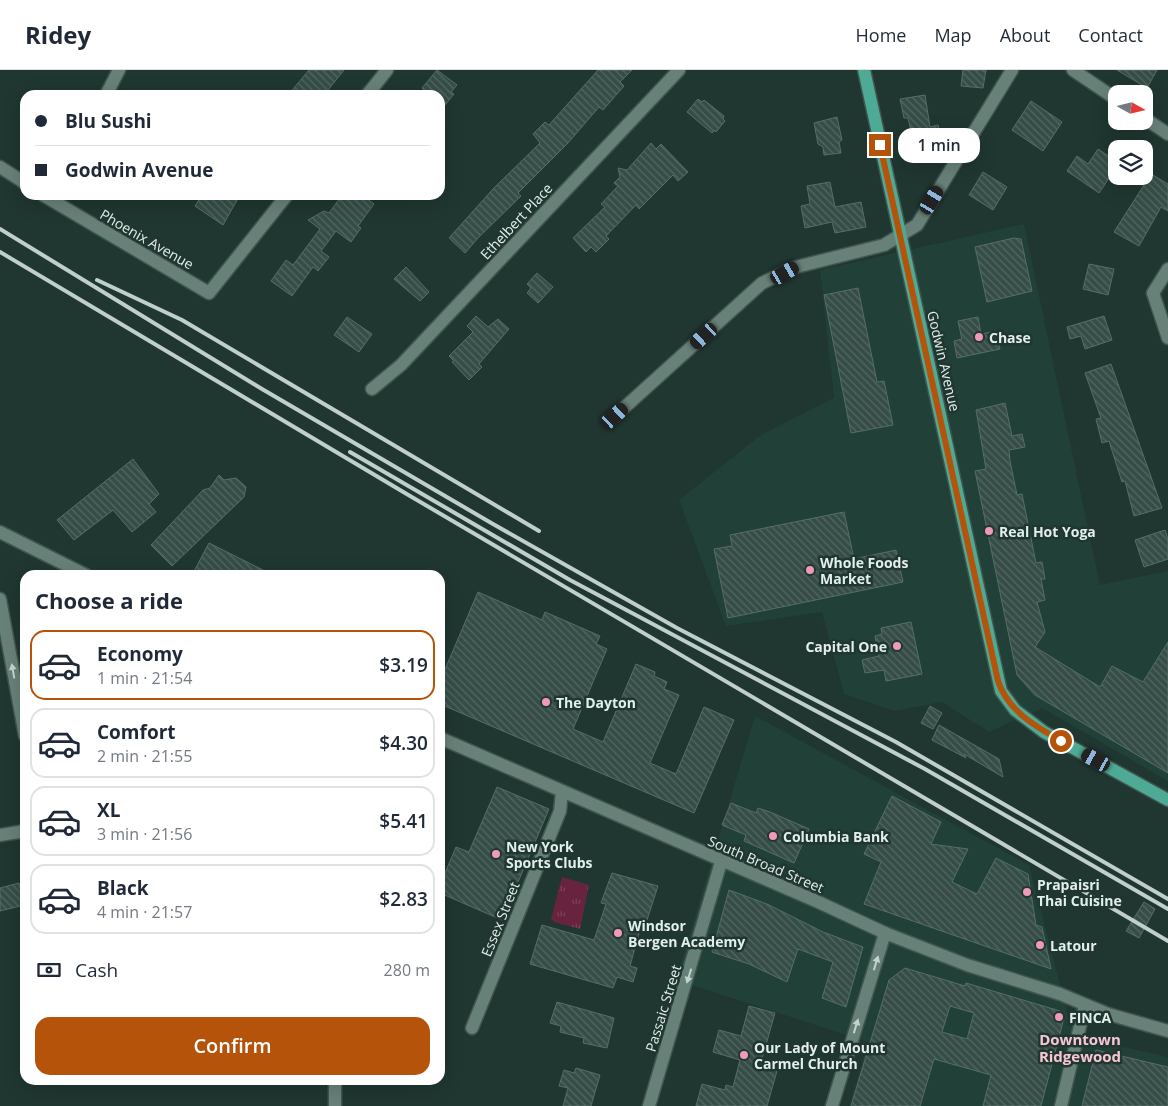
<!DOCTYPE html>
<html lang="en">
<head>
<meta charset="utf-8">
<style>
  body { margin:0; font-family:"Open Sans",sans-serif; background:#f6f6f7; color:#1f2937; height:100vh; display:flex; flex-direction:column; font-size:19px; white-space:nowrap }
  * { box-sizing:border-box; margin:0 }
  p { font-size:16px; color:#747a83 }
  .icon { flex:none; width:28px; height:28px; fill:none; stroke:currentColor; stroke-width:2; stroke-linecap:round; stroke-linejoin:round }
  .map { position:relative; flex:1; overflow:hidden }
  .side { position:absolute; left:20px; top:500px; width:425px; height:515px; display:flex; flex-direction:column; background:#fff; border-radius:15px; box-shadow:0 5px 20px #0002 }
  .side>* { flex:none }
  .hud { position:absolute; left:20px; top:20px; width:425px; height:110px; border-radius:15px; box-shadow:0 5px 20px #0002; display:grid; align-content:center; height:110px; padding:0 15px; background:#fff }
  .needle { width:32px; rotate:98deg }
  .tools { position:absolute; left:1108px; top:15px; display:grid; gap:10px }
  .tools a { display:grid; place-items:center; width:45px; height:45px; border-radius:10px; background:#fff; box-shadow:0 5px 20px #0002; font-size:25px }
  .end { position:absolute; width:22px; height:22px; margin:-11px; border:6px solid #b45309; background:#fff; box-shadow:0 0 0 2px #fff }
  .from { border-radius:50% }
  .bubble { position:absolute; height:35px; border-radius:15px; background:#fff; box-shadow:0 5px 20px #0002; font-size:16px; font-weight:600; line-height:35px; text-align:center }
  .car { position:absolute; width:15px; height:30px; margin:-15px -8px; border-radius:6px; box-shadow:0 0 4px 1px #0007; background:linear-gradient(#222 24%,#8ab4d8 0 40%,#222 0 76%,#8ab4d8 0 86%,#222 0) }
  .hud b { display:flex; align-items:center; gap:18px; height:48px; font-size:19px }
  .hud b+b { border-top:1px solid #e0e1e3 }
  .hud i { width:12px; height:12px; background:#1f2937 }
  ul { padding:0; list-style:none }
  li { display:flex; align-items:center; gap:15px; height:70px; margin:0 10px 8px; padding:0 5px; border:2px solid #e0e1e3; border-radius:15px }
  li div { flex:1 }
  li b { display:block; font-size:19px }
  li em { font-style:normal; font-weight:600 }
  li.current { border-color:#b45309 }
  li>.icon { width:45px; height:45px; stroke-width:1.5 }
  h2 { padding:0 15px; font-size:22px; line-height:60px }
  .pay { display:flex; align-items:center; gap:12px; height:55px; padding:0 15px; font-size:19px }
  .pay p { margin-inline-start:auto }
  .action { display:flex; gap:10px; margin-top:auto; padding:10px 15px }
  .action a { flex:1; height:58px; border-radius:15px; background:#b45309; color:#fff; font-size:20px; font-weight:600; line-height:58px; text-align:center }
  header { display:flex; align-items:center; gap:30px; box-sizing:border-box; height:70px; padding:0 25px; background:#fff; border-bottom:1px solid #e0e1e3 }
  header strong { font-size:24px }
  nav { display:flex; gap:28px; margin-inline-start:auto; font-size:18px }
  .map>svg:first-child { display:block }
  .built { fill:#204038 }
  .park { fill:url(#park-tufts) }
  .building { fill:url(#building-back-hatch); stroke:#566e67; fill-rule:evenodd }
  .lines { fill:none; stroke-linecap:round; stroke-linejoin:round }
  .street-casing { stroke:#41544f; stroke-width:15 }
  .secondary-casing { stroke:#41544f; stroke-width:15 }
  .primary-casing { stroke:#41544f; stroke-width:15 }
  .street { stroke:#678078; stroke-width:12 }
  .secondary { stroke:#678078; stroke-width:12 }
  .primary { stroke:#4dab95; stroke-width:12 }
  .rail { stroke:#c1cfcb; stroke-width:4 }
  .oneway { fill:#c3d3ce }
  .route { stroke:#b45309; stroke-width:6 }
  .poi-dot { fill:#f09ab7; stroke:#203630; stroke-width:2 }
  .labels { text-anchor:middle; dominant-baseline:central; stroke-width:5; stroke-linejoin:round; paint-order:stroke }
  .street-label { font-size:14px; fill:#e2efeb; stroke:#203630 }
  .poi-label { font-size:14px; font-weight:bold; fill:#e2efeb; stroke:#203630; text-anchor:start }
  .neighbourhood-label { font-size:15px; font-weight:bold; fill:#f8c6d5; stroke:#203630 }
</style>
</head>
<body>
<header>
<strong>Ridey</strong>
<nav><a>Home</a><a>Map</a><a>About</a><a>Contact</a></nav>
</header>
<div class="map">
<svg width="1168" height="1036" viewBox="0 0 1168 1036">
  <defs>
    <pattern id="park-tufts" width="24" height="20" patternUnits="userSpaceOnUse" patternTransform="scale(1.25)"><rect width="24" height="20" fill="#68233f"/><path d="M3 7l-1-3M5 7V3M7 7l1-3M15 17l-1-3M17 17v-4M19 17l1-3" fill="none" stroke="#7d435b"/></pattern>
    <pattern id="building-back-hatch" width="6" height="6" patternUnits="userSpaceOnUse" patternTransform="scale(1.25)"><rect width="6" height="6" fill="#364d47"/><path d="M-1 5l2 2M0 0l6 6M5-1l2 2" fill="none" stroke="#536762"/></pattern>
  </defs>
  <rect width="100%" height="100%" fill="#203630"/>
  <path class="built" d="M1024,154L1100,515L1168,501V711L1042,638L989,662L942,632L895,641L844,624L822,542L726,556L679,430L761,365L834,328L820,200Z
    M755,646L1029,795L1070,952L1101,972L1168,987V1036H849L868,972L676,910Z"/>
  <path class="park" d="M562,807L589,815L580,859L554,852L551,849Z"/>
  <path class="building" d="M309,0H344L324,25H288Z
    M437,0L457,15L451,22L454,24L440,41V25H430L422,18Z
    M598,0H632L620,12L624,16L603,40L599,37L568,73L518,123L521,126L478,168L465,183L449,168L493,119L540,73L533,64L545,52L549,55Z
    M963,0H986L983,18L961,16Z
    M1117,0H1157L1147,18Z
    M925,25L930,57L938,55L943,77L916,83L908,48H904L900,29Z
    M698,29L702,32L704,30L724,46L723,49L725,51L716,62L715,60L712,63L687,42Z
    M1031,31L1062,52L1043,81L1012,60Z
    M837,47L842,70L839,72L841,83L824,85L823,77L818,74L814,53Z
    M651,73L656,79L661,74L688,102L678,111L673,105L639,139L636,135L606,166L609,169L596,182L591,177L586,182L573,168L605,137L601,134L618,116L614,113L620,107L618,98L627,100Z
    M1098,79L1116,91V98L1099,123L1067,101L1077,86L1088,94Z
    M983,102L1007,117L993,140L969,125Z
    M1151,104L1168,114V141L1161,137L1139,176L1114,162Z
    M830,112L835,137L861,132L866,157L835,163L832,152L805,158L801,136L810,134L807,116Z
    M202,125H240L223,155L195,136Z
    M342,125H362L374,134L358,156L361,158L351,172L336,161L321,181L329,187L318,201L313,197L292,226L271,211L286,190L293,195L320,159L308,150L324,141L329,143Z
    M1014,168L1021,169L1032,221L987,232L975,177Z
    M1089,194L1114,199L1108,225L1083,219Z
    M406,197L429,222L420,231L394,209Z
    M537,203L553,217L538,233L527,223L531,218L527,214Z
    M858,218L877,312L884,311L893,355L851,363L824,225Z
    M476,246L488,257L498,249L509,259L479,294L482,297L469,310L452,292L454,291L449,286L473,262L467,256Z
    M1104,246L1112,270L1085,279L1081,266L1070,269L1067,257Z
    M347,247L372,264L359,282L334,265Z
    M978,247L981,264L996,261L1000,279L957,288L954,271L962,269L958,251Z
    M1111,294L1162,438L1134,446L1125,411L1122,412L1109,371L1102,373L1096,349L1101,348L1085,303Z
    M1005,333L1012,366L1022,364L1025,377L1009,380L1010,391L1017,425L1022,424L1036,493L1042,492L1045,509H1041L1045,530L1037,532L1045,562L1035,577L1100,617L1112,596L1143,612L1168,572V703L1035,625L1017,605L975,401L986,399L976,340Z
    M133,389L159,424L149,434L156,442L132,462L113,440L74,470L57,450Z
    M219,405L224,410L236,408L246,417L244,427L172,496L151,475L203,420L210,418Z
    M844,442L854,489L896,480L903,512L728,548L714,479L732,476L730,465Z
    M1165,460L1168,469V489L1144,497L1135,470Z
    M209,473L273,505H192Z
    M478,522L542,550L545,542L600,566L596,574L607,579L573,659L603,672L636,594L655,602L654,606L667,612L664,619L679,625L650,693L676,704L704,637L734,650L694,743L440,634V611Z
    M911,552L922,604L886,611L884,600L865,603L862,590L879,586L875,566L882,564L881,558Z
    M930,636L942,643L933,659L921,653Z
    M939,655L999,689L1003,707L964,684L966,688L932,670Z
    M497,717L549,739L502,850L440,823V815L456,777L469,782Z
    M892,726L941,752L931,774L968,779L952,812L977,824L996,788L1028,804L1036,855L1042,857L1051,899L864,834L881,792L864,784Z
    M731,733L756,743L758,738L770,742L809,759L794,793L744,771L746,765L722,755Z
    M612,803L658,816L647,850L643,849L630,896L637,898L633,912L617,907L613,918L530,894L542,855L594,870L606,834L601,833Z
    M19,813L24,835L0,841V818Z
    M729,820L767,834L823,862L863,877L846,937L822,928L833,892L798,879L787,912L749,894L712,882Z
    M1144,832L1155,839L1139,868L1126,861Z
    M905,898L965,916L966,913L1060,941L1064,948L1041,1036H983L991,1005L934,989L920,1036H851L889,910ZM950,936L974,943L967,969L942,962Z
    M557,932L614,948L607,978L583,973L584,968L560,962L561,956L550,953Z
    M749,936L775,943L762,989L779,994L767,1036H696L702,1014L725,1020L726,1015L733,1017L740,990L713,982L719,960L741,966Z
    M1096,980L1168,997V1036H1082Z
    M576,998L600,1005L591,1036H563L568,1018L559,1016L564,1000L574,1003Z"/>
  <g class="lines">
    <g class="street-casing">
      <path id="street" d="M1073,0L1116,29
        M106,25L119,0
        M367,25L387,0
        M1144,48L1168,64
        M0,97L25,113
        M43,125L209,223L287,125
        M1168,199L1153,223L1168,268
        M372,319L401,295L679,0
        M615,346L762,213L796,197L884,175L917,155L1012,0
        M0,462L86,505
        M0,529L25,666
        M440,668L816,831L885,863L832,1036
        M0,765L25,761
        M472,958L560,741L562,721
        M335,1036V1010
        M649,1036L721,792"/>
    </g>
    <g class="secondary-casing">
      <path id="secondary" d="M885,863L967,895L1060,924L1108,944L1168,961
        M1061,1036L1085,935"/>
    </g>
    <g class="primary-casing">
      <path id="primary" d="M864,0L1001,621L1015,640L1044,662L1168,730"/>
    </g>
    <use href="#street" class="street"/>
    <use href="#secondary" class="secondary"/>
    <use href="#primary" class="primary"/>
    <path class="rail" d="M0,159L262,319L493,454L677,558L896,672L1168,829
      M0,182L405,423L1168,871
      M97,210L182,250L539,461
      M350,382L570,510L925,699L1168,839"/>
  </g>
  <defs><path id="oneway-solid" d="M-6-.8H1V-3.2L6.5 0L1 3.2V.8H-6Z" transform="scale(1.25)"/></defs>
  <g class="oneway">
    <use href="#oneway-solid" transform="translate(13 601) rotate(-100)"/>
    <use href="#oneway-solid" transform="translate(876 893) rotate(-73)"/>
    <use href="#oneway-solid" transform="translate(689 906) rotate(107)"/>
    <use href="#oneway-solid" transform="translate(856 956) rotate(-73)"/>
  </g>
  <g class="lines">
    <path class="route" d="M880,75L998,611C1008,641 1035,656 1061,671"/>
  </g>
  <g class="poi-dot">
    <circle cx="979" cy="267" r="5"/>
    <circle cx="989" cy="461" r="5"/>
    <circle cx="810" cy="500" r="5"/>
    <circle cx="897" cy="576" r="5"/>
    <circle cx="546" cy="632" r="5"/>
    <circle cx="773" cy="766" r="5"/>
    <circle cx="496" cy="784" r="5"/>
    <circle cx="1027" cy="822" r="5"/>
    <circle cx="618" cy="863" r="5"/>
    <circle cx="1040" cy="875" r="5"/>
    <circle cx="1059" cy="947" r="5"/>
    <circle cx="744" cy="985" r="5"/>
  </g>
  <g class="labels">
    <g class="street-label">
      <text transform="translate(516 151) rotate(-47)">Ethelbert Place</text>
      <text transform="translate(147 169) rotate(30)">Phoenix Avenue</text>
      <text transform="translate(944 291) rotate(77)">Godwin Avenue</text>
      <text transform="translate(766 794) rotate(23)">South Broad Street</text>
      <text transform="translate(500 849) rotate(-68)">Essex Street</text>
      <text transform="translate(663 938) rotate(-73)">Passaic Street</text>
    </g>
    <g class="poi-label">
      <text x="989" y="267">Chase</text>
      <text x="999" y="461">Real Hot Yoga</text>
      <text x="820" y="492">Whole Foods<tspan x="820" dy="16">Market</tspan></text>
      <text x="887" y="576" text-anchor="end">Capital One</text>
      <text x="556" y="632">The Dayton</text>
      <text x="783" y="766">Columbia Bank</text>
      <text x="506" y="776">New York<tspan x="506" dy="16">Sports Clubs</tspan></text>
      <text x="1037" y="814">Prapaisri<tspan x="1037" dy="16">Thai Cuisine</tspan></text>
      <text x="628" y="855">Windsor<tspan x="628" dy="16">Bergen Academy</tspan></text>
      <text x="1050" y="875">Latour</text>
      <text x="1069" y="947">FINCA</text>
      <text x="754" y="977">Our Lady of Mount<tspan x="754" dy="16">Carmel Church</tspan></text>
    </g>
    <g class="neighbourhood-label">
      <text x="1080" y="969">Downtown<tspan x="1080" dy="17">Ridgewood</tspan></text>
    </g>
  </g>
</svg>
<div class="tools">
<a><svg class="needle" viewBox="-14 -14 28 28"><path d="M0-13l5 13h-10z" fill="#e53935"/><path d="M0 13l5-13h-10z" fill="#747a83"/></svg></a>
<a><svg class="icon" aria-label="layers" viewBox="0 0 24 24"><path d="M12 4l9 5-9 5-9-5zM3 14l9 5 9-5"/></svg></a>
</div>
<i class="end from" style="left:1061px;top:671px"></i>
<i class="end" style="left:880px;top:75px"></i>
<div class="bubble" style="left:898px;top:58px;width:82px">1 min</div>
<i class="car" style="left:932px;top:130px;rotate:31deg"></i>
<i class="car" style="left:785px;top:203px;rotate:60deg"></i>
<i class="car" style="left:704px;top:266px;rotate:228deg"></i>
<i class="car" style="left:615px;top:346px;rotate:48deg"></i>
<i class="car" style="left:1096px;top:690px;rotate:299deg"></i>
<div class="hud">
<b><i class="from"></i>Blu Sushi</b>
<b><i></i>Godwin Avenue</b>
</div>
<section class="side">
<h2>Choose a ride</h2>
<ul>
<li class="current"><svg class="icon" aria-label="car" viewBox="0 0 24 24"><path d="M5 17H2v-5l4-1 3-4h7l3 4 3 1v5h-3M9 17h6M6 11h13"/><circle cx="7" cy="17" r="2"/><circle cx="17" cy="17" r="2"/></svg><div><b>Economy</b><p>1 min · 21:54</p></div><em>$3.19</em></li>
<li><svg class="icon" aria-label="car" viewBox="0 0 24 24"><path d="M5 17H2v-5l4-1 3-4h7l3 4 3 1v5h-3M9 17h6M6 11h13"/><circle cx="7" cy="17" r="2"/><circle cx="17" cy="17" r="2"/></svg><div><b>Comfort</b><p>2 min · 21:55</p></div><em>$4.30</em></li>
<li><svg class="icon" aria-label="car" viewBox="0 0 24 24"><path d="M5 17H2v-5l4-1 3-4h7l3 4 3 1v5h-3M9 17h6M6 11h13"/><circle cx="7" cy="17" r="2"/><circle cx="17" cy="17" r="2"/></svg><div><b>XL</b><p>3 min · 21:56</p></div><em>$5.41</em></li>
<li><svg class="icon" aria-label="car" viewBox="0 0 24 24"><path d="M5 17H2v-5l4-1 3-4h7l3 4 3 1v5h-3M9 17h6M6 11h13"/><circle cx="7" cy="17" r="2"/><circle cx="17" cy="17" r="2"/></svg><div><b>Black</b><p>4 min · 21:57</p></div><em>$2.83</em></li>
</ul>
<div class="pay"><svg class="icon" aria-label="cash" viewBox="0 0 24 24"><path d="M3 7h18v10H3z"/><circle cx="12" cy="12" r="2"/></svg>Cash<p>280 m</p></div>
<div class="action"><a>Confirm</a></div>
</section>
</div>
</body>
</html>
